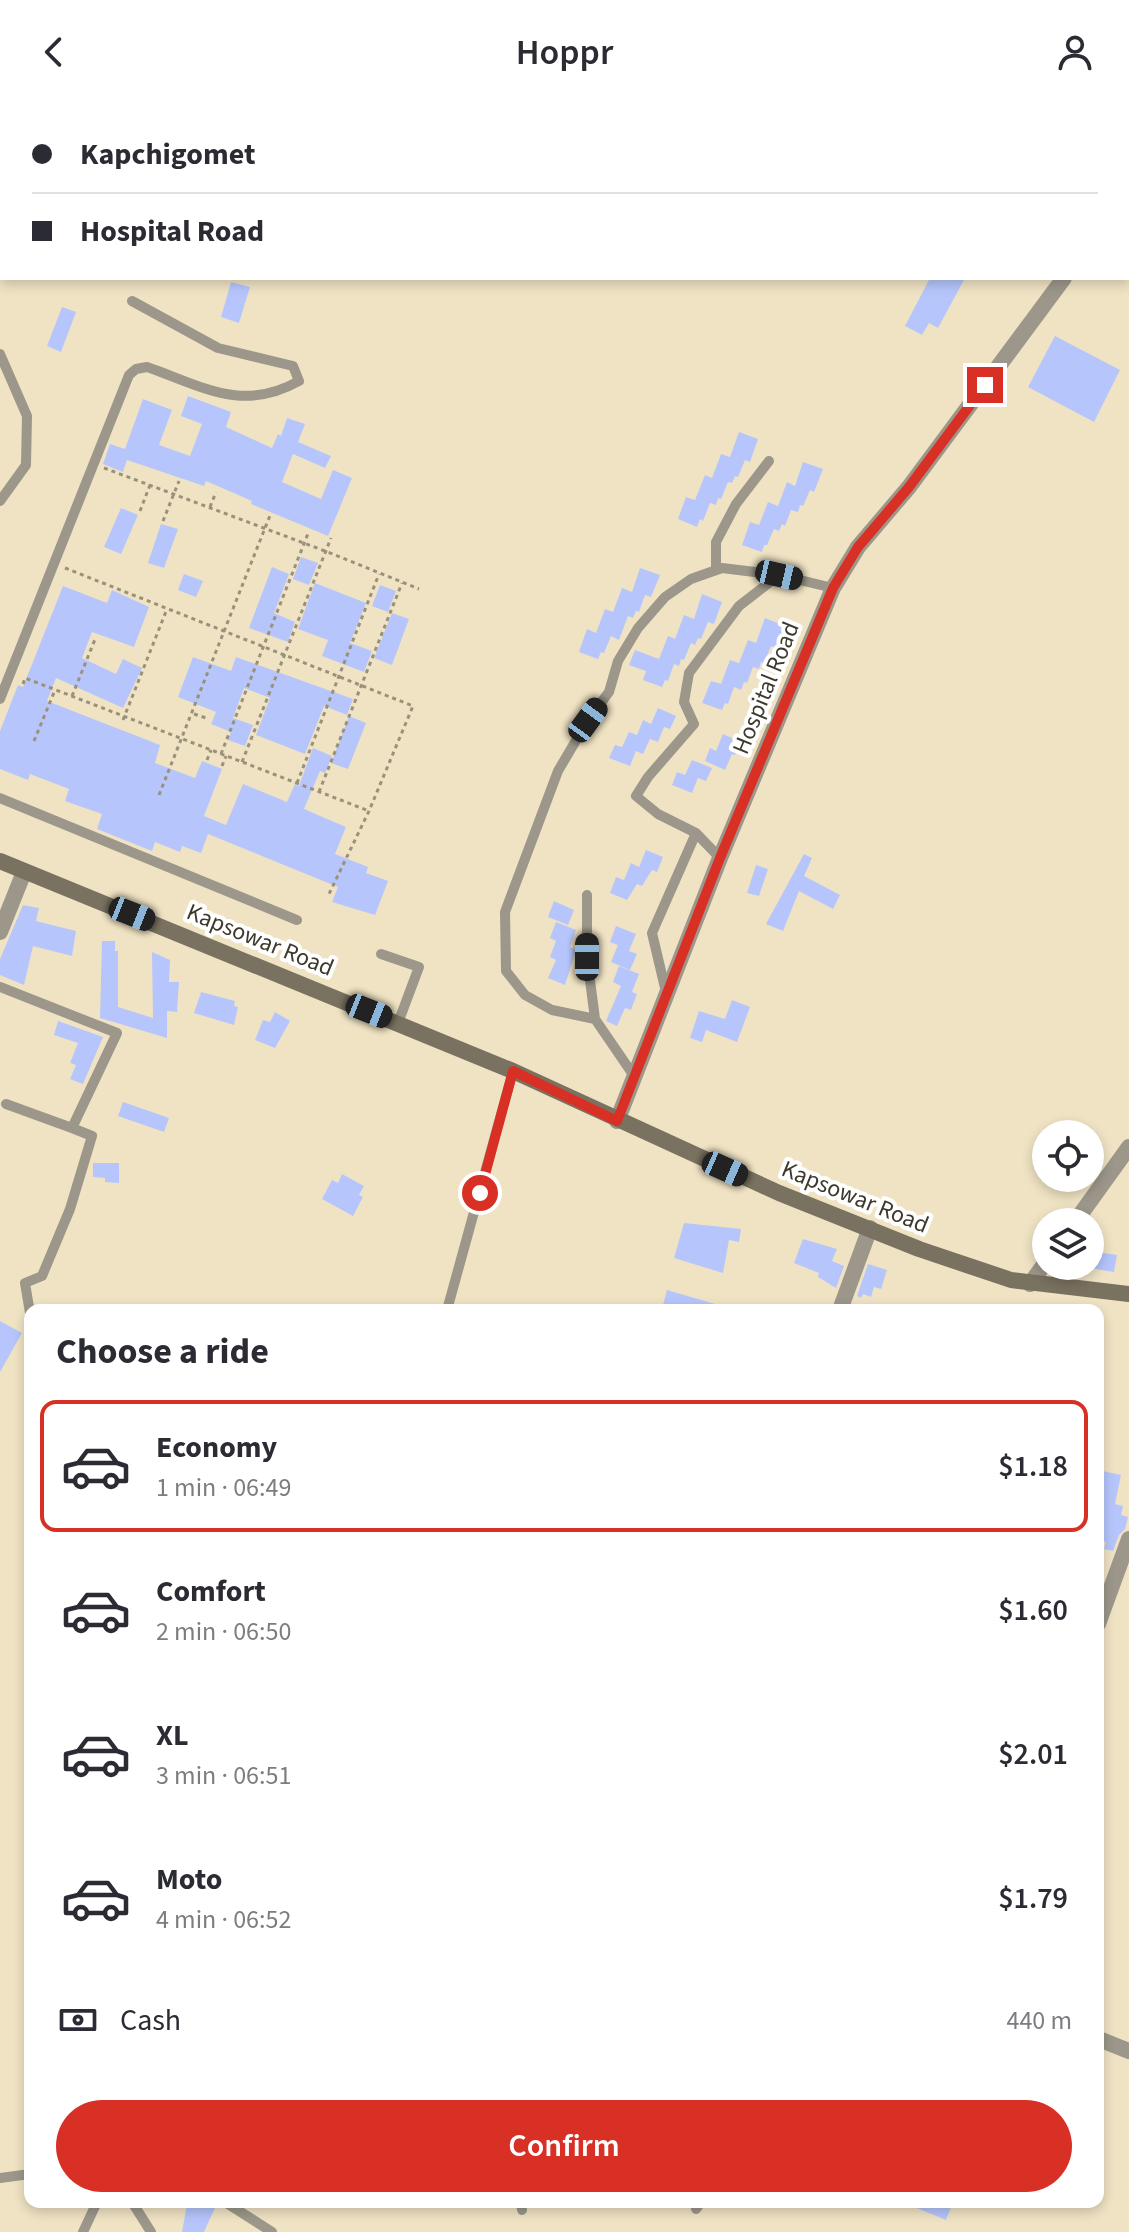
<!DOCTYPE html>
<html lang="en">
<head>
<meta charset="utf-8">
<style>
  body { margin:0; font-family:"Source Sans 3",sans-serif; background:#f7f7f7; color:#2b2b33; height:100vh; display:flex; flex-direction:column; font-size:30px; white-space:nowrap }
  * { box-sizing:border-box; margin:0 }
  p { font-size:26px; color:#7c7c81 }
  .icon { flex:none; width:44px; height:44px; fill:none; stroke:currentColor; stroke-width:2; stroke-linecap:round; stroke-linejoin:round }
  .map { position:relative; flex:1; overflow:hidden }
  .side { position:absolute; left:24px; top:1200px; width:1080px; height:904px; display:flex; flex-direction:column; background:#fff; border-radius:16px; box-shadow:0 4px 12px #0003 }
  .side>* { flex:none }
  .top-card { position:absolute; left:0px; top:0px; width:1130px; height:176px; box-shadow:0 4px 12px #0003; display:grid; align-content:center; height:176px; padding:0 32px; background:#fff }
  .fabs { position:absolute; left:1032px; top:1016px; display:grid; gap:16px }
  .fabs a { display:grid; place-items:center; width:72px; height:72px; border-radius:50%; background:#fff; box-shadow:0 4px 12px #0003; font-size:40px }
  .end { position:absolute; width:36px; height:36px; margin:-18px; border:10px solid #d93025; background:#fff; box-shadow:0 0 0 4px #fff }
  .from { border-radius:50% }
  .car { position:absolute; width:24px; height:48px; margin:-24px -12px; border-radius:10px; box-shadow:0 0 6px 2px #0007; background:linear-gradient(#222 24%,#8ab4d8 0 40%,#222 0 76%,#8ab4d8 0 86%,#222 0) }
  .top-card b { display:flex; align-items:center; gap:28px; height:76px; font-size:30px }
  .top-card b+b { border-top:2px solid #e1e1e2 }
  .top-card i { width:20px; height:20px; background:#2b2b33 }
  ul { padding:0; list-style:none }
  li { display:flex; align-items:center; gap:24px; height:132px; margin:0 16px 12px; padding:0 16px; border:4px solid transparent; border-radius:16px }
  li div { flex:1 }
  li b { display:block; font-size:30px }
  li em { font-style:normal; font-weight:600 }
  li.current { border-color:#d93025 }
  li>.icon { width:72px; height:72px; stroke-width:1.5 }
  h2 { padding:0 32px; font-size:36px; line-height:96px }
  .pay { display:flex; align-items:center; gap:20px; height:88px; padding:0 32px; font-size:30px }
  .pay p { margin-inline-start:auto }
  .action { display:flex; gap:16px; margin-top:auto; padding:16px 32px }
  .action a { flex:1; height:92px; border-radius:48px; background:#d93025; color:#fff; font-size:32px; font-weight:600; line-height:92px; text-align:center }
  header { display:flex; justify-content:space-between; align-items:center; height:104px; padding:0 32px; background:#fff; font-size:36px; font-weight:600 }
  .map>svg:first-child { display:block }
  .building { fill:#b6c6fc }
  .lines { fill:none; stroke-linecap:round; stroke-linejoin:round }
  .path { stroke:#9a917b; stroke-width:3; stroke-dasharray:4 4; stroke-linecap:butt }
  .lane { stroke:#9c978a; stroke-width:10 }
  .street { stroke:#9c978a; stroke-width:16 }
  .secondary { stroke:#7a7260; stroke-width:16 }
  .route { stroke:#d93025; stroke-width:10 }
  .labels { text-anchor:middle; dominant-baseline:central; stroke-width:8; stroke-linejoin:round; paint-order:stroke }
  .street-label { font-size:24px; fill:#3e392d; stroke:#fff }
</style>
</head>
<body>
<header><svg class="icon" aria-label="back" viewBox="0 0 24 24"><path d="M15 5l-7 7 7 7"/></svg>Hoppr<svg class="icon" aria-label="person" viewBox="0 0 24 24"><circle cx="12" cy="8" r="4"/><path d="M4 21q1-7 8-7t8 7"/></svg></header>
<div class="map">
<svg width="1129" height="2128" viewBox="0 0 1129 2128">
  <rect width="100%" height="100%" fill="#f0e3c4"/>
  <path class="building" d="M930,174H965L938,224L929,219L922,231L905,222Z
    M231,178L250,183L239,219L221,213Z
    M62,203L76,208L61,248L47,242Z
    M1055,232L1120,266L1094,318L1028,283Z
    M188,292L231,308L226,323L272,344L278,330L281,332L287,314L305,320L298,338L331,352L325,364L293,350L282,378L321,395L333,366L352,374L328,432L251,400L252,397L206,377L204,382L127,356L123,368L103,360L110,340L125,345L143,295L172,306L159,341L190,352L202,320L181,312Z
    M739,328L758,335L750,358L745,356L738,373L735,372L732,379L728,378L721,395L718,394L716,401L710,399L703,417L700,415L697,423L678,415L686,393L695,396L705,371L712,374L721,350L730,353Z
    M803,358L823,365L814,388L810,386L803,402L800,401L798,408L791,406L785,422L782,420L779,427L774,425L767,441H764L762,448L742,441L750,418L759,421L768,398L778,402L787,378L795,382Z
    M121,404L138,411L121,450L104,443Z
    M161,420L178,425L164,464L148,459Z
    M301,453L318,459L309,481L293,475Z
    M272,463L289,470L274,509L295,518L288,538L249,524Z
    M640,464L660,471L651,493L645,491L639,508L636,507L633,514L628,512L619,536L611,532L604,549L601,548L598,555L579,548L587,525L596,529L605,505L613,508L622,484L632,488Z
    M184,470L203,477L196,493L178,486Z
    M315,479L366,499L350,539L372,547L364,568L322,552L328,536L298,525Z
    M380,481L396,487L388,508L372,502Z
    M63,482L107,499L112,486L149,503L134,543L92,528L82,554L116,570L123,555L142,564L123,604L56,574L47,597L160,641L155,659L195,674L202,657L222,665L204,712L226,721L243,680L287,698L295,680L299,682L313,644L332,652L325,669L320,667L304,705L346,723L335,750L368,763L366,769L388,777L375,811L332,798L338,783L208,730L201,749L182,742L180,748L155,738L152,747L97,725L102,710L65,697L69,685L30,670L28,676L0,665V627L18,581L23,583Z
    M702,490L722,498L714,520L708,518L701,535L698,534L695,541L691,539L684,556L681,555L679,562L674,560L668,577L665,576L662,583L643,576L646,567L629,561L635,546L659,555L668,532L675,535L684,511L694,515Z
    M392,509L409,515L392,561L374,554Z
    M765,514L785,522L776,544L771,542L764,559L761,558L759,565L753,563L747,579L744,578L741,586L734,583L728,600L725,599L722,606L702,599L711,577L721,580L730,556L739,559L748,536L756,539Z
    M193,553L231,567L236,553L353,595L347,611L324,602L305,650L256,631L270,594L244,584L233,614L253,621L245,642L228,636L231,628L211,620L216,608L178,593Z
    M658,604L676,612L670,625L664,623L658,638L650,635L643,650L636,647L630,662L609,654L615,641L622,643L629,628L637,631L643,616L651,620Z
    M349,612L366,619L348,665L331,659Z
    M723,630L741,638L735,651L732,650L725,666L705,657L710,644L716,647Z
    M692,656L712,664L706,677L698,674L692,689L672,681L677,668L685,671Z
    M646,746L663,753L657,768L652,766L642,782L637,780L627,796L610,789L616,773L624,776L631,759L639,763Z
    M804,750L812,754L804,772L840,791L833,805L799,787L783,827L766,820Z
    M756,761L768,765L759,792L747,789Z
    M554,797L574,806L568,821L548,813Z
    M23,801L39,804L36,817L76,827L72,852L33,842L24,881L0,871V855Z
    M556,818L576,826L570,843L576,846L565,881L548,874L556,856L550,853L556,837L550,834Z
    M616,822L636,830L629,847L637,850L630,866L611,858L618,841L610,838Z
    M102,837H115V847H118V903L153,914L152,848L170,856L169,878H179L177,908L167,907V934L100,914Z
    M619,862L639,870L632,888L637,890L631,906L625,904L617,922L606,917L621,882L613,878Z
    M201,888L235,897L234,902L238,903L234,921L194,909Z
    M732,896L750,903L737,938L706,926L702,938L690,934L699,907L725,915Z
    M275,908L290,917L275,944L255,936L263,916L270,918Z
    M58,917L103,933L83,980L70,975L76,961L70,959L78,939L54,931Z
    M123,998L169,1014L164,1028L118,1012Z
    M93,1059H119V1079L105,1078V1074L93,1073Z
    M342,1070L364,1082L359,1091L363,1093L353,1112L322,1095L332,1076L338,1079Z
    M684,1119L741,1125L739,1138L729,1136L723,1169L674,1154Z
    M803,1135L837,1145L832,1157L844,1162L836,1184L818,1173L819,1169L794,1159Z
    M1090,1147L1117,1151L1114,1168L1090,1164Z
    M868,1160L887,1166L881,1185L874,1183L871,1193L863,1190L861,1194L857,1192Z
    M667,1186L722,1202V1206H679L663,1201Z
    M0,1217L22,1229L0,1268Z
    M1098,1366L1121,1371L1115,1400L1123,1402L1121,1411L1128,1413L1125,1425L1119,1431L1113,1447L1104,1445L1106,1438L1098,1436L1100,1404Z
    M902,2098H953L946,2116Z
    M187,2100L215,2104L204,2128H182Z"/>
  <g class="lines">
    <path class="path" d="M913,0V2
      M104,364L325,447L419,485
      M210,403L216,388
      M140,407L150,381
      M163,417L179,377
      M65,464L413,602L369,707L328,792
      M23,580L25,574L369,707
      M72,592L96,533
      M194,610L209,615
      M123,616L167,505
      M34,637L55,586
      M221,650L309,427
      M207,656L211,646
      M242,658L331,434
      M222,662L226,652
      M297,679L379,470
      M319,688L402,479
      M159,691L271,409"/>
    <path class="lane" d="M871,0L873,2
      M0,250L27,312L26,361L0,397
      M716,466V438L736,400L769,357
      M0,595L129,271L136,265L147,263C202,282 242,309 299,277L293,262L218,244L132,197
      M0,694L297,816
      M720,754L696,729L658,710L636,692L648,673L694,620L684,598L689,569L739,502L779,471
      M587,791V853L595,915L634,972
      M381,850L419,863L398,919
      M0,883L117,929L72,1024L92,1032L70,1105L42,1172L25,1179L30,1209
      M666,888L652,829L696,729
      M595,915L552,906L525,891L506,867L505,808L558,667L588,616L609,588L618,557L638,524L665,493L691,475L722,464L779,471L833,484
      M6,1000L72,1024
      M447,1206L513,967
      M0,2074L30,2070
      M132,2098L151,2128
      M225,2098L272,2128
      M521,2098L522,2106
      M696,2105L701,2098
      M83,2128L97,2098"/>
    <path class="street" d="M39,2L40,0
      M1128,68L1129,66
      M0,76L2,72
      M0,828L24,768
      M617,1017L720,754L833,484L858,443L909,383L1064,174
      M1075,1118L1129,1043
      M1030,1180L1046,1158
      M840,1206L870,1124
      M1098,1520L1129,1435
      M1099,1935L1129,1947"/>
    <path class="secondary" d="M0,757L513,967L779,1089L919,1145L1011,1176L1129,1190"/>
  </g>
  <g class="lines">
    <path class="route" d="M480,1089L513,967L617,1017L720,754L833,484L858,443L909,383L985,281"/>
  </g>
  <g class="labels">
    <g class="street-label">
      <text transform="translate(766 584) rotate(-68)">Hospital Road</text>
      <text transform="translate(260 836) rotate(22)">Kapsowar Road</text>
      <text transform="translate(855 1093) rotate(22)">Kapsowar Road</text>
    </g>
  </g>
</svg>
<div class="fabs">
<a><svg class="icon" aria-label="locate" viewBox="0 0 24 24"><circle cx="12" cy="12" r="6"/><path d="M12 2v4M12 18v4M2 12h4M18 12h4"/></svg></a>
<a><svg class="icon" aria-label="layers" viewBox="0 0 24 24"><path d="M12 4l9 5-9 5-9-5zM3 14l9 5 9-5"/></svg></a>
</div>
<i class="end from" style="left:480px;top:1089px"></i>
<i class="end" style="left:985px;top:281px"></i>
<i class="car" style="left:779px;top:471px;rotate:103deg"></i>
<i class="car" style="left:588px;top:616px;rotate:36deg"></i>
<i class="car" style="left:132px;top:810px;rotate:112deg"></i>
<i class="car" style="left:587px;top:853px;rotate:0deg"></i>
<i class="car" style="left:369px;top:907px;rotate:112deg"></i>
<i class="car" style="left:725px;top:1065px;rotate:114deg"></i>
<div class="top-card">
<b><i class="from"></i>Kapchigomet</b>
<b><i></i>Hospital Road</b>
</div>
<section class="side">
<h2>Choose a ride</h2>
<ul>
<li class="current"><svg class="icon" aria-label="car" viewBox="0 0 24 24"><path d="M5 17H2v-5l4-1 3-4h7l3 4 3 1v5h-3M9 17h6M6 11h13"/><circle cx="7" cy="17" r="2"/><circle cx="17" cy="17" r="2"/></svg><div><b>Economy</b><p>1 min · 06:49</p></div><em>$1.18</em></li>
<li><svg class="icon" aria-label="car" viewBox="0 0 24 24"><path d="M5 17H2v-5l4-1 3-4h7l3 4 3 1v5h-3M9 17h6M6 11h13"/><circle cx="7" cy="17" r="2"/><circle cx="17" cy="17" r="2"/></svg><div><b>Comfort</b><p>2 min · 06:50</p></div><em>$1.60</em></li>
<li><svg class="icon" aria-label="car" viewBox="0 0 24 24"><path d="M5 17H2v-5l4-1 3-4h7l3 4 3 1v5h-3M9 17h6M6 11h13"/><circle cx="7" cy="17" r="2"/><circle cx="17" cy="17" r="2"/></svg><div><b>XL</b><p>3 min · 06:51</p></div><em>$2.01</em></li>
<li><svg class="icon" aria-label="car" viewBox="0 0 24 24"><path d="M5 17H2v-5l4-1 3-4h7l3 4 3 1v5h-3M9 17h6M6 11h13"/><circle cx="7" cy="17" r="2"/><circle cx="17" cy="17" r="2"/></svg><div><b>Moto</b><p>4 min · 06:52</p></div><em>$1.79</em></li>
</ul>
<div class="pay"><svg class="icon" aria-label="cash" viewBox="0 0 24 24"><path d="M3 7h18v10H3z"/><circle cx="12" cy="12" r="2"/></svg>Cash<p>440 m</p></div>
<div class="action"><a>Confirm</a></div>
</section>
</div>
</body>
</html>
